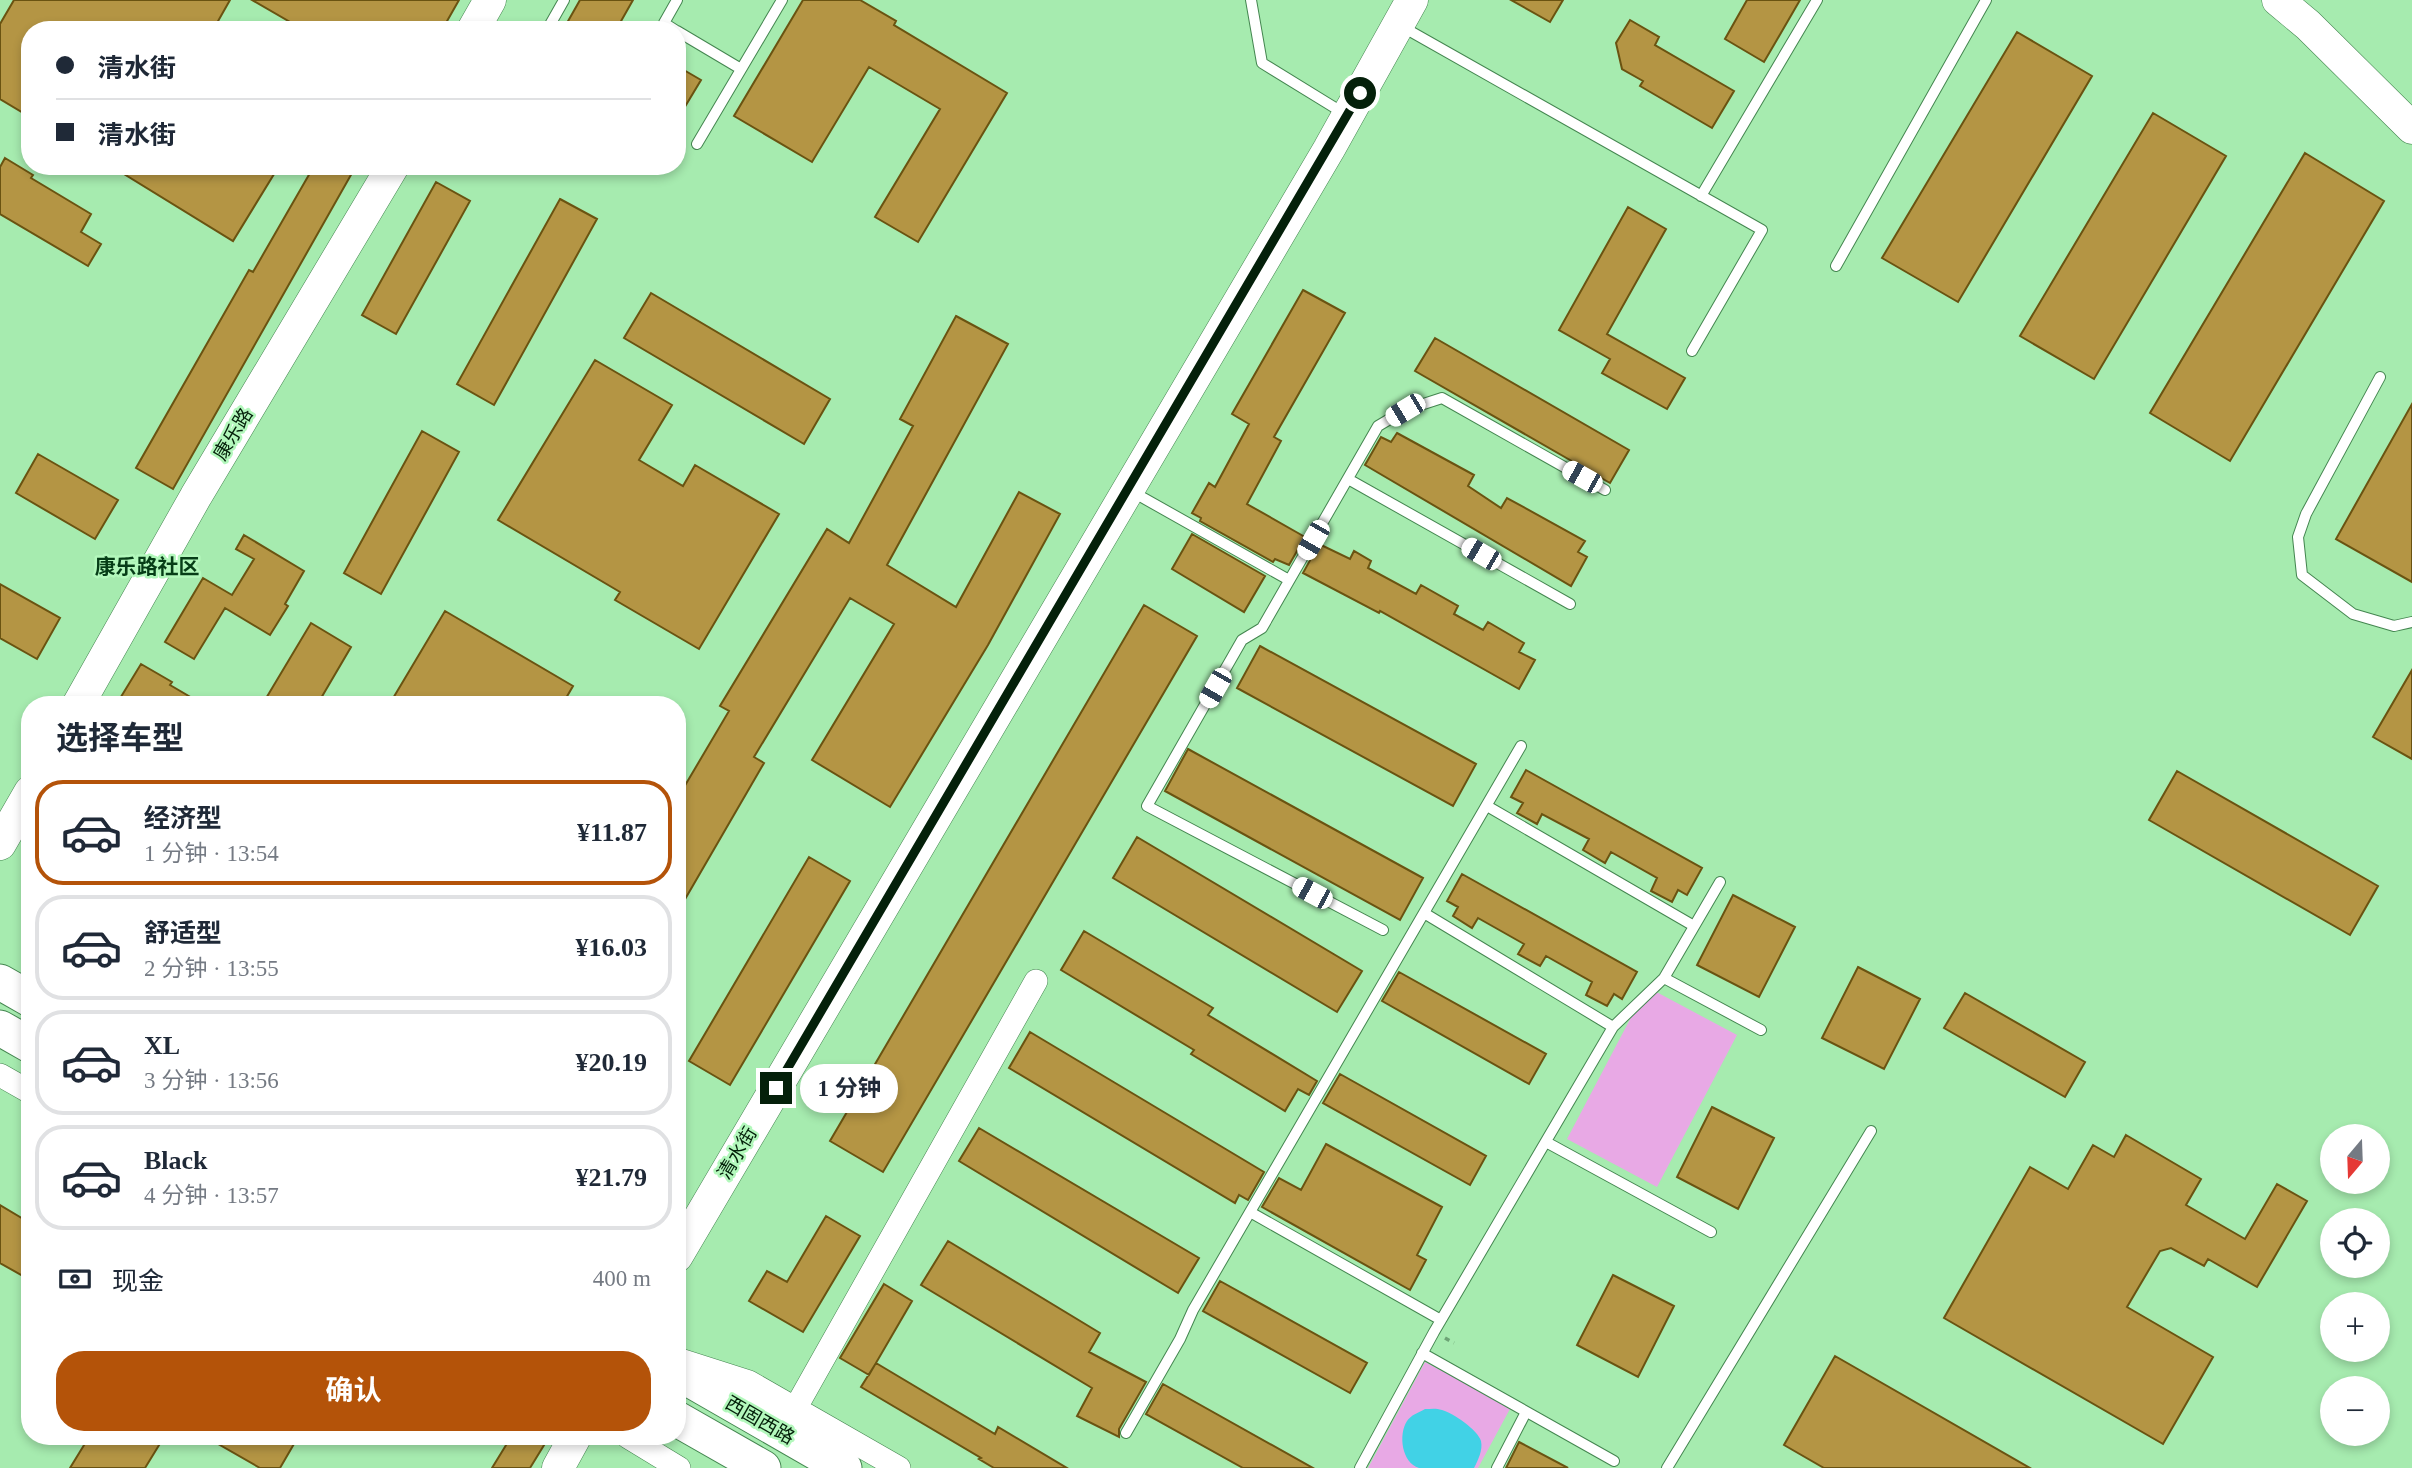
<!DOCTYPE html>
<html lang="zh">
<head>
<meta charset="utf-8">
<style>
  body { margin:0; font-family:"Times New Roman","Noto Sans SC",serif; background:#f6f6f7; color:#1f2937; height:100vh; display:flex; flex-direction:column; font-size:26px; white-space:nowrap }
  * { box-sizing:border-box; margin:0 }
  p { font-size:23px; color:#747a83 }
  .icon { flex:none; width:38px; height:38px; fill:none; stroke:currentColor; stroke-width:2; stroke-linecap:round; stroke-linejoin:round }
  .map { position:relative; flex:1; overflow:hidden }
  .details { position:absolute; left:21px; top:696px; width:665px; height:749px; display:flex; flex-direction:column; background:#fff; border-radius:28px; box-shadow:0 4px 10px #0003 }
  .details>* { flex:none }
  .hud { position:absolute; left:21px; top:21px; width:665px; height:154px; border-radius:28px; box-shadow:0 4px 10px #0003; display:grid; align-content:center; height:154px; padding:0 35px; background:#fff }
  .needle { width:46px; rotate:199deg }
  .fabs { position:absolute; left:2320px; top:1124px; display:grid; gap:14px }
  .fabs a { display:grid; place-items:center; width:70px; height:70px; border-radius:50%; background:#fff; box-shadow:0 4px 10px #0003; font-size:35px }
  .end { position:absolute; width:32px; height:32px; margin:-16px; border:9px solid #04200a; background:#fff; box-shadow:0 0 0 4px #fff }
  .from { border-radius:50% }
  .bubble { position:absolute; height:49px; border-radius:24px; background:#fff; box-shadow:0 4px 10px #0003; font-size:23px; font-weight:700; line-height:49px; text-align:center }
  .car { position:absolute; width:21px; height:42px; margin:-21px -10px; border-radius:9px; box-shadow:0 0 5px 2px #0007; background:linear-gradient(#fff 24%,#345 0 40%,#fff 0 76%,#345 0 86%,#fff 0) }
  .hud b { display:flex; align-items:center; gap:24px; height:66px; font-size:26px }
  .hud b+b { border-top:2px solid #e0e1e3 }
  .hud i { width:18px; height:18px; background:#1f2937 }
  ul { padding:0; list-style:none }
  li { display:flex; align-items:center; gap:21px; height:105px; margin:0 14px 10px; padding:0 21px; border:4px solid #e0e1e3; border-radius:28px }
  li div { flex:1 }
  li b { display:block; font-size:26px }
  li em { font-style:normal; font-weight:700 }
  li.on { border-color:#b45309 }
  li>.icon { width:63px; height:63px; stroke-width:1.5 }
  h2 { padding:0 35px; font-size:32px; line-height:84px }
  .pay { display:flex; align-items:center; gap:18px; height:77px; padding:0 35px; font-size:26px }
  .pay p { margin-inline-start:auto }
  .action { display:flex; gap:14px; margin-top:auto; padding:14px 35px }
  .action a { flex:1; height:80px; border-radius:28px; background:#b45309; color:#fff; font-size:28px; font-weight:700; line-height:80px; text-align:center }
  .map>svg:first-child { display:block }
  .green { fill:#e8a9e5 }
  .water { fill:#41d2e6 }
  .building { fill:#b49544; stroke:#6a5311; stroke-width:2 }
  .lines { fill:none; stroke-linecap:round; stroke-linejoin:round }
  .lane-casing { stroke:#448650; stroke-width:12 }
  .street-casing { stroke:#448650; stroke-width:24 }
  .secondary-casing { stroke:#448650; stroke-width:33 }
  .primary-casing { stroke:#448650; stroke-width:37 }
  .path { stroke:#6da475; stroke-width:3.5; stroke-dasharray:5 5; stroke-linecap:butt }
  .lane { stroke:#fff; stroke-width:10 }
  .street { stroke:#fff; stroke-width:23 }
  .secondary { stroke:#fff; stroke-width:32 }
  .primary { stroke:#fff; stroke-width:35 }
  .route { stroke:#04200a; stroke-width:9 }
  .labels { text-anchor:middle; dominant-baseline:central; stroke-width:5; stroke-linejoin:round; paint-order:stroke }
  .street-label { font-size:19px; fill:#04200a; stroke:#b3f8bc }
  .neighbourhood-label { font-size:21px; font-weight:bold; fill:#063d17; stroke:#b3f8bc }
</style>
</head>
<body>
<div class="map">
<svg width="2412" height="1468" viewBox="0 0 2412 1468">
  <rect width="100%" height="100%" fill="#a6ebaf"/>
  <path class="green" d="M1647,987L1737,1035L1657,1187L1567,1139Z
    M1425,1362L1511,1407L1478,1468H1368Z"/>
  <path class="water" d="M1425,1409C1431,1409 1436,1408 1442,1410C1453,1413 1478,1430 1481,1441C1483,1450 1478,1460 1474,1468C1461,1468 1430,1468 1419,1468C1402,1463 1398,1435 1407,1421C1411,1415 1418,1413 1425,1409Z"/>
  <path class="building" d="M14,0H230L213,30H30V117L0,99V24Z
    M252,0H459L442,30H304Z
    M580,0H633L616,30H563Z
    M803,0H860L896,21L894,25L1007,93L918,242L875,217L940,109L869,67L812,162L734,116Z
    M1511,0H1563L1550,22Z
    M1747,0H1800L1764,62L1725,39Z
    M1630,20L1659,37L1655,45L1734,91L1712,128L1640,86L1643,81L1622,69L1616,43Z
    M2017,32L2092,76L1958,302L1882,258Z
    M677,66L701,80L677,120Z
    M2153,113L2226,156L2094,379L2020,336Z
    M2305,153L2384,201L2230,461L2150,413Z
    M5,158L33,175L31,178L91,214L81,232L101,244L88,266L0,214V167Z
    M111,166H279L233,241Z
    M314,166H356L173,489L136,468L249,270L253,272Z
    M436,182L470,201L396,334L362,315Z
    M560,199L597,219L494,405L457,384Z
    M1628,207L1666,229L1607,334L1685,378L1667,409L1602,373L1610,359L1559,330Z
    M1303,290L1345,313L1274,437L1281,441L1247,504L1305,537L1289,565L1275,559L1273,562L1200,521L1201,518L1192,513L1209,483L1215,487L1249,424L1232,414Z
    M651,293L830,399L804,444L624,338Z
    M956,316L1008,344L887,565L956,607L1019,492L1060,514L988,645L890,807L812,760L894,624L850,598L754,757L764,763L677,913V799L729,711L720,706L827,529L849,543L913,426L900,419Z
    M1435,338L1629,450L1610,483L1415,371Z
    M595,360L672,405L639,460L683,486L695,465L779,514L699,649L615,600L620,592L498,520Z
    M2412,404V582L2336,539Z
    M422,431L459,452L381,594L344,573Z
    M1397,433L1474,475L1468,486L1501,508L1507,498L1585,541L1578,552L1587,557L1571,586L1365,465L1381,437L1391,442Z
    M38,454L118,500L95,539L16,493Z
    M1192,534L1265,576L1244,612L1172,569Z
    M244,535L304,571L285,604L288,606L270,635L225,608L194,659L165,642L203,578L232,595L254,559L236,549Z
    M1319,544L1350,559L1354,551L1371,561L1368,568L1416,594L1421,585L1458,606L1454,614L1483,630L1488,622L1524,643L1519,652L1535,660L1519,689L1380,611L1379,613L1303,573Z
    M0,584L60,618L37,659L0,638Z
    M1144,605L1197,636L883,1172L830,1141Z
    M445,611L573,686L562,705H389Z
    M311,623L351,647L317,705H262Z
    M1260,646L1476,764L1453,806L1237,688Z
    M141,664L172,682L170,685L204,705H116Z
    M2412,670V759L2373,737Z
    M1188,749L1423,878L1400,920L1165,791Z
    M1526,770L1702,868L1687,895L1678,890L1672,902L1651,891L1657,878L1611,852L1605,863L1583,850L1589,839L1542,814L1537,824L1517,813L1523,803L1511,797Z
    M2177,771L2378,886L2350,935L2149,820Z
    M1137,837L1362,971L1337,1012L1113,878Z
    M809,857L850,881L730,1085L689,1061Z
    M1462,874L1637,972L1622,999L1614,994L1607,1006L1586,995L1592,982L1546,956L1540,966L1518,954L1524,944L1478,918L1472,928L1453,916L1458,907L1447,901Z
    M1733,895L1795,927L1759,997L1697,965Z
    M1084,931L1213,1008L1208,1015L1317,1081L1309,1095L1298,1089L1285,1111L1191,1054L1194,1050L1061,970Z
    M1858,967L1920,999L1884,1069L1822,1038Z
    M1399,972L1546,1054L1529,1084L1382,1001Z
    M1965,993L2085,1062L2065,1097L1944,1028Z
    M1030,1032L1264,1172L1248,1200L1239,1195L1235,1203L1009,1068Z
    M1340,1074L1486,1156L1470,1185L1323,1103Z
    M1712,1107L1774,1138L1738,1209L1677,1177Z
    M979,1128L1199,1258L1178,1293L959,1161Z
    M2126,1135L2201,1179L2186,1205L2245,1239L2277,1184L2307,1201L2257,1287L2208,1259L2204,1266L2171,1248L2160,1251L2127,1307L2213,1357L2163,1444L1944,1318L2030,1167L2068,1189L2093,1145L2114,1157Z
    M1326,1144L1442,1207L1417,1255L1426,1260L1410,1290L1262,1207L1279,1178L1301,1190Z
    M0,1205L30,1223V1280L0,1263Z
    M826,1216L860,1236L803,1332L749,1301L767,1271L787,1282Z
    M948,1241L1100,1333L1089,1352L1146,1382L1119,1429V1437L1077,1416L1092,1388L921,1285Z
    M1613,1275L1674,1306L1638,1377L1577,1345Z
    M1220,1281L1367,1363L1350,1393L1203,1311Z
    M884,1284L912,1301L869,1375L840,1358Z
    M1835,1356L2030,1468H1824L1784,1445Z
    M876,1363L995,1434L998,1427L1067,1468H994L979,1459L981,1458L861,1387Z
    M1163,1384L1313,1468H1243L1146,1414Z
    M89,1437H164L145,1468H70Z
    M206,1437H298L280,1468H260Z
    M511,1437H549L530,1468H492Z
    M1519,1442L1568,1468H1506Z"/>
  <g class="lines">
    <g class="lane-casing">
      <path id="lane" d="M1251,0L1262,63L1345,114
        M1401,26L1762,230L1692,351
        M547,30L564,0
        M675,30L664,23L677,0
        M677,31L741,69
        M697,144L782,0
        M1701,196L1817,0
        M1836,266L1986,0
        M2380,377L2306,514L2298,537L2302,575L2353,614L2394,626L2412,622
        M1348,479L1570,604
        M1131,491L1289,580
        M1487,806L1694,926
        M1424,913L1613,1027
        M1383,930L1147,806L1242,640L1262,628L1378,426L1405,410L1442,398L1605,490
        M1664,978L1761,1030
        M1546,1142L1711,1232
        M1250,1212L1441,1320
        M1422,1353L1614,1461
        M1126,1433L1180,1339L1193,1310L1521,746
        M1360,1468L1434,1332L1613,1027L1664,978L1720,882
        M1497,1468L1526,1412
        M1667,1468L1871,1131"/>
    </g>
    <g class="street-casing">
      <path id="street" d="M0,1075L30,1092
        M677,1359L749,1382L899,1468
        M795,1409L1036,981
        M628,1437L679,1468"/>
    </g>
    <g class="secondary-casing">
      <path id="secondary" d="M2278,0L2308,25L2412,128
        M473,30L490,0
        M78,705L196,496L393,166
        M0,844L30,792
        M677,1256L1329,149L1412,0
        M558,1468L575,1437"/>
    </g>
    <g class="primary-casing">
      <path id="primary" d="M0,982L30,999
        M0,1028L30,1045
        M677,1372L844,1468
        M677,1419L763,1468"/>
    </g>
    <path class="path" d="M1445,1338L1454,1343"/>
    <use href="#lane" class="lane"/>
    <use href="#street" class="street"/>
    <use href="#secondary" class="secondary"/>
    <use href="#primary" class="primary"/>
  </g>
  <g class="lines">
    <path class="route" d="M776,1088L1360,93"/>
  </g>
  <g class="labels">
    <g class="street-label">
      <text transform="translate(233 434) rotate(-59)">康乐路</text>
      <text transform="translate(737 1153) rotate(-59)">清水街</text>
      <text transform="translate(760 1420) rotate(30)">西固西路</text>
    </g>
    <g class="neighbourhood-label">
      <text x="147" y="567">康乐路社区</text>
    </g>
  </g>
</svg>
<div class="fabs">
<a><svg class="needle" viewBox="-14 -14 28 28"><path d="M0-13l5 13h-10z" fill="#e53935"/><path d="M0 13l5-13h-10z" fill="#747a83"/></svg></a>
<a><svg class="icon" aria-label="locate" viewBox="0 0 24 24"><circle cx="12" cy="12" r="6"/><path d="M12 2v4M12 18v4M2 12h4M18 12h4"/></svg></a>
<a>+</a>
<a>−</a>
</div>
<i class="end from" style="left:1360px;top:93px"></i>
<i class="end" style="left:776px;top:1088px"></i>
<div class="bubble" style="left:800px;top:1064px;width:98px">1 分钟</div>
<i class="car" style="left:1405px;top:410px;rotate:239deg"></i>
<i class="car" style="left:1582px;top:477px;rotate:299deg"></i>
<i class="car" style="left:1313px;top:540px;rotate:210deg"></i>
<i class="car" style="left:1481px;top:554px;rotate:300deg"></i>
<i class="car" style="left:1215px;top:688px;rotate:210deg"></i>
<i class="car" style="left:1312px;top:893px;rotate:298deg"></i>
<div class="hud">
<b><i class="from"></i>清水街</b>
<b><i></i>清水街</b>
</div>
<section class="details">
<h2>选择车型</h2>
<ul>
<li class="on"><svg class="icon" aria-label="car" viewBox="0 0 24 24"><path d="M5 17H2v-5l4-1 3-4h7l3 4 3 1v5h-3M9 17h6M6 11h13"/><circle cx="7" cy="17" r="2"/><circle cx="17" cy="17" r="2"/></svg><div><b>经济型</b><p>1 分钟 · 13:54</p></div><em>¥11.87</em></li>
<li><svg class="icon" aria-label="car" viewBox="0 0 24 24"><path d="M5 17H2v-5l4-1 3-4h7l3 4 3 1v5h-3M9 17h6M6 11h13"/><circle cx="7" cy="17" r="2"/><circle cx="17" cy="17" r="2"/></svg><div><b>舒适型</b><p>2 分钟 · 13:55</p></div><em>¥16.03</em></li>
<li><svg class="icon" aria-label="car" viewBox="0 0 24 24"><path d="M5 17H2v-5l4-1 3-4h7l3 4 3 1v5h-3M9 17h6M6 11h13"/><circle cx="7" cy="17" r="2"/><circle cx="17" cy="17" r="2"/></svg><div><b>XL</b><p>3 分钟 · 13:56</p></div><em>¥20.19</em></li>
<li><svg class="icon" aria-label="car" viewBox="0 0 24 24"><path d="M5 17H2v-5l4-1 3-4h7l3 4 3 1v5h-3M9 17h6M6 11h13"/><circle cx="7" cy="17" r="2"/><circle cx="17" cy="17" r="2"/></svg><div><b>Black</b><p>4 分钟 · 13:57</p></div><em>¥21.79</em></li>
</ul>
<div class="pay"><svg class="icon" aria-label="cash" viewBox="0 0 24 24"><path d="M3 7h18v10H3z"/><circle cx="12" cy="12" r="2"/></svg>现金<p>400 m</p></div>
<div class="action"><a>确认</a></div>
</section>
</div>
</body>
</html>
